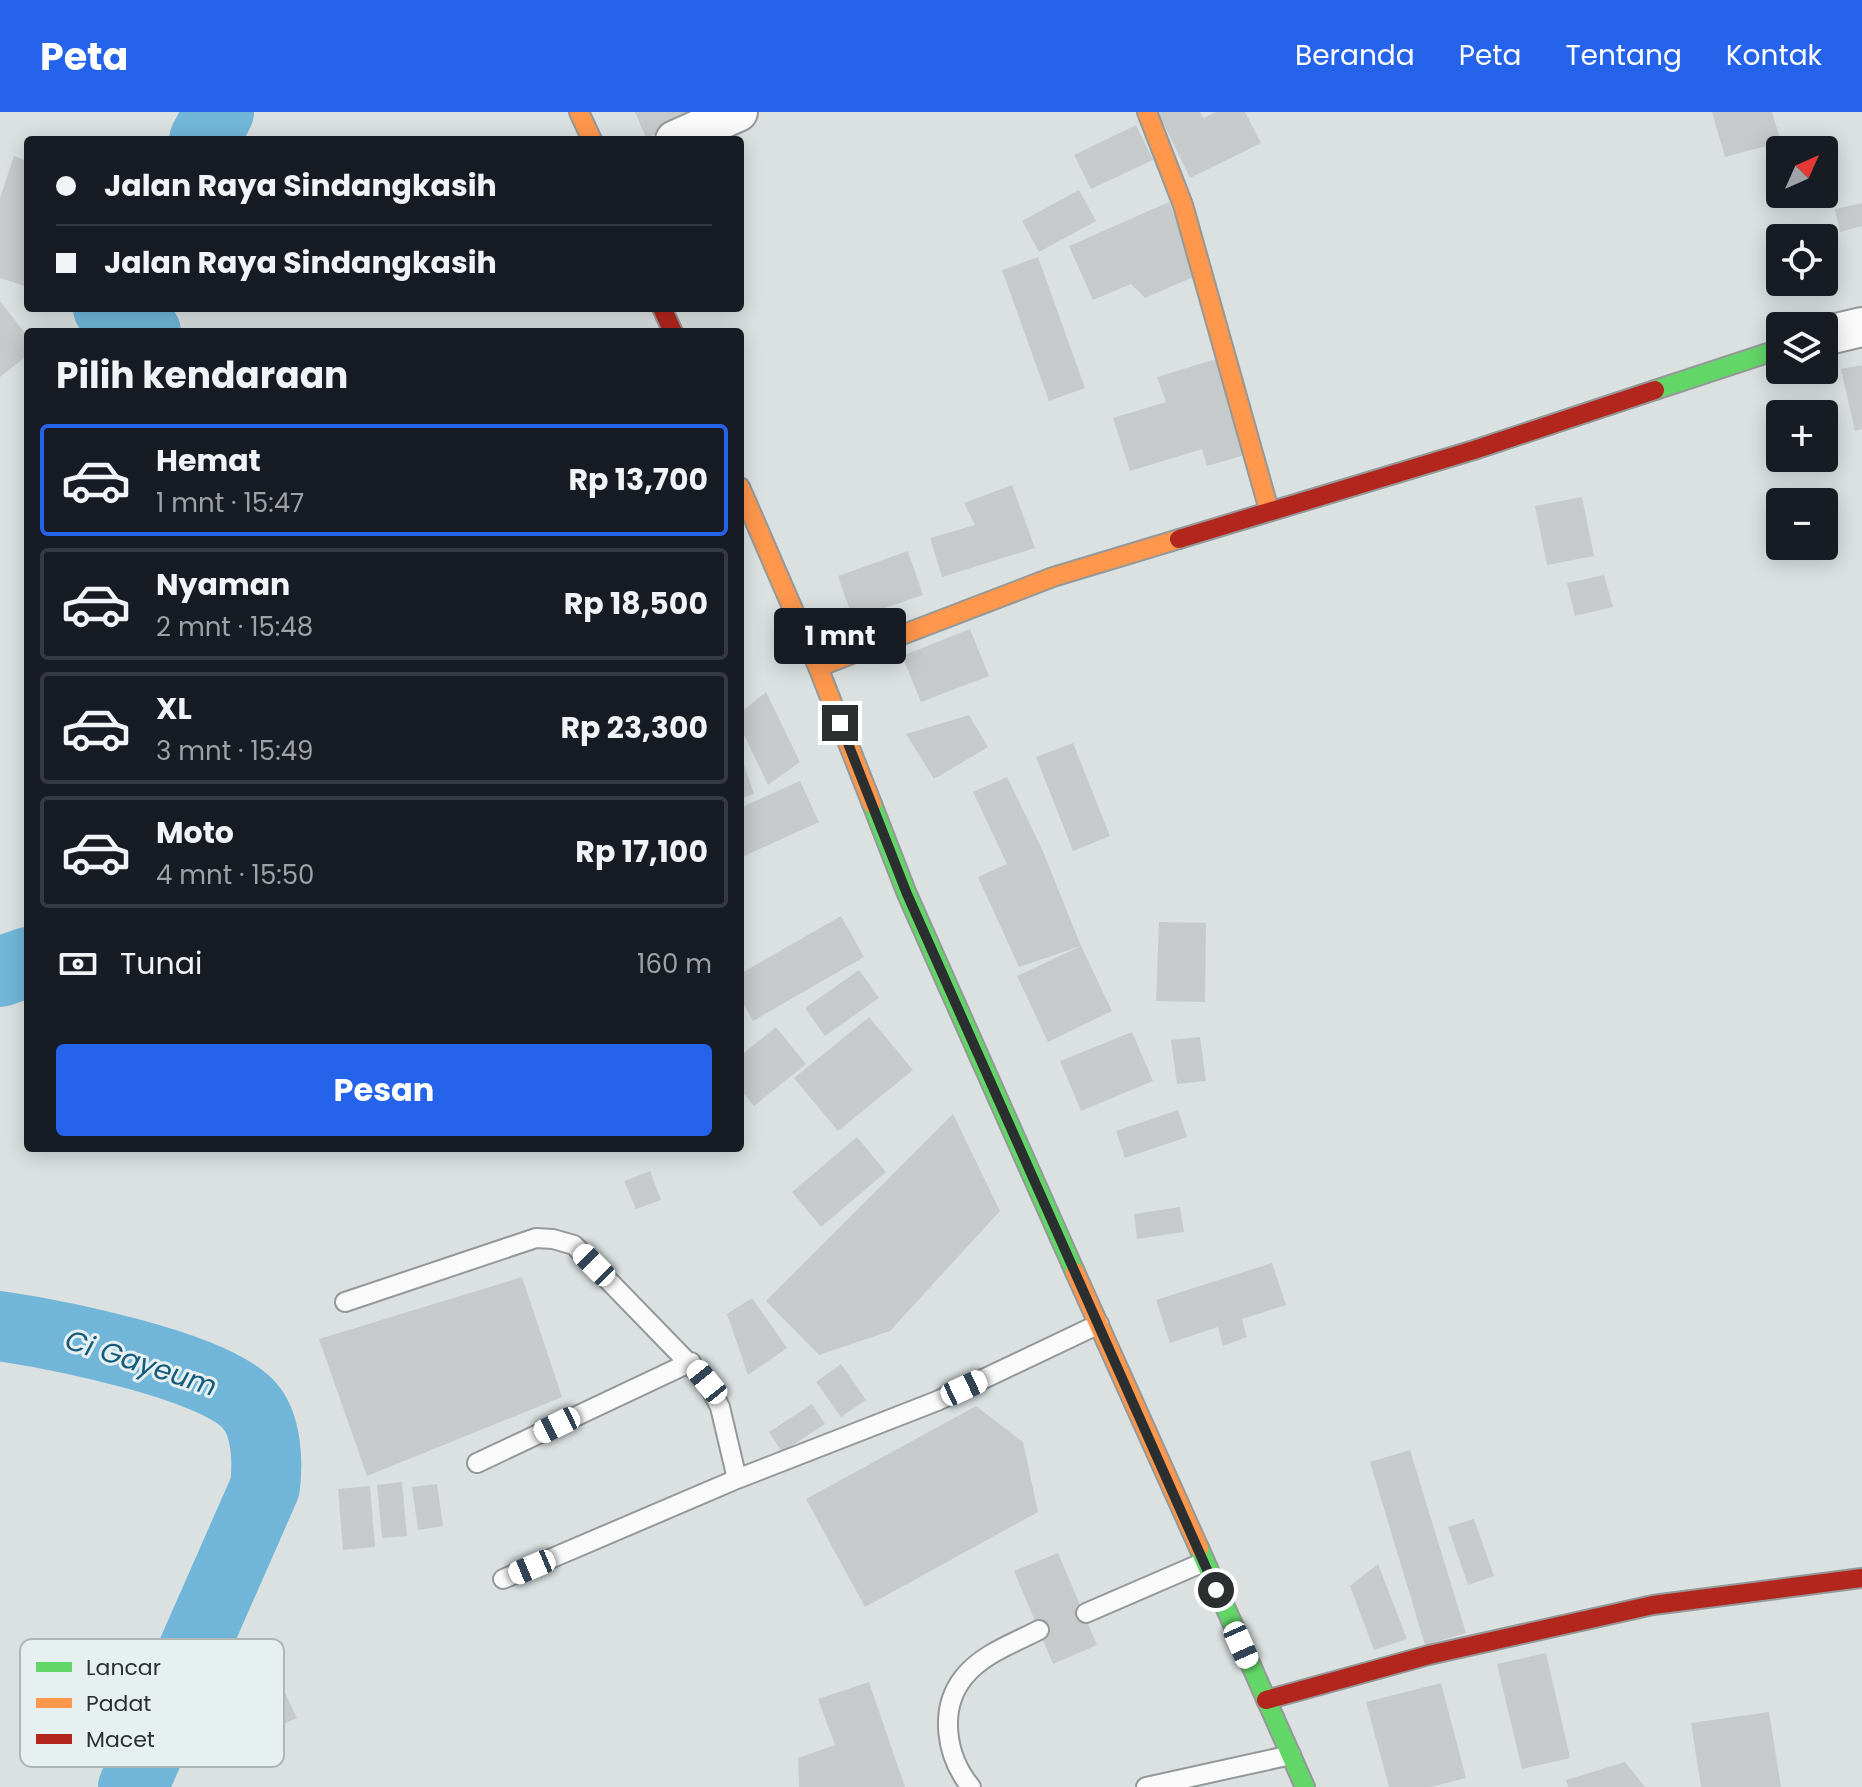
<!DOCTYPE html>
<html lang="id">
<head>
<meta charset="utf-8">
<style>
  body { margin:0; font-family:Poppins,sans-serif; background:#242831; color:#f1f3f6; height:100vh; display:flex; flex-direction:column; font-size:30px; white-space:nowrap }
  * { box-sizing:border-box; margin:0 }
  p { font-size:26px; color:#9ea1a6 }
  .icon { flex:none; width:44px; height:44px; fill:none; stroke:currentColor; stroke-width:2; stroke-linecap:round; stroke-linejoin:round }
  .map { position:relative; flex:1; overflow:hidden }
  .side { position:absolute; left:24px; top:216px; width:720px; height:824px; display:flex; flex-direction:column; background:#171b24; border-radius:8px; box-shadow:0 4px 20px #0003 }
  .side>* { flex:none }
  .banner { position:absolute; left:24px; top:24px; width:720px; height:176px; border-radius:8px; box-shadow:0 4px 20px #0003; display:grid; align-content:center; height:176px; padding:0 32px; background:#171b24 }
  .needle { width:52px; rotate:45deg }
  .tools { position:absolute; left:1766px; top:24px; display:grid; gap:16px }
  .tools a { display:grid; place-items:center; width:72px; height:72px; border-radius:8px; background:#171b24; box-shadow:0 4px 20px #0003; font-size:40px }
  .end { position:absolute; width:36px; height:36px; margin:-18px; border:10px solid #2c2f2f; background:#fff; box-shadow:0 0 0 4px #fff }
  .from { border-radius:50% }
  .bubble { position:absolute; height:56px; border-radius:8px; background:#171b24; box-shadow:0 4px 20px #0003; font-size:26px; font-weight:700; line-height:56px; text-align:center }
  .car { position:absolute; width:24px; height:48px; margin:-24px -12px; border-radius:10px; box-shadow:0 0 6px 2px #0007; background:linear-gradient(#fff 24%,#345 0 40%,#fff 0 76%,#345 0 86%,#fff 0) }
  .banner b { display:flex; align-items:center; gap:28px; height:76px; font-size:30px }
  .banner b+b { border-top:2px solid #363941 }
  .banner i { width:20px; height:20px; background:#f1f3f6 }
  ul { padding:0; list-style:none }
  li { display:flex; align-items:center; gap:24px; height:112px; margin:0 16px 12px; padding:0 16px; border:4px solid #363941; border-radius:8px }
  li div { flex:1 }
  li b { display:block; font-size:30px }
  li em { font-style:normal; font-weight:700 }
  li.active { border-color:#2563eb }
  li>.icon { width:72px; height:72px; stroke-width:1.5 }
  h2 { padding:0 32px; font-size:36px; line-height:96px }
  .pay { display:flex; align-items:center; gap:20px; height:88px; padding:0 32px; font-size:30px }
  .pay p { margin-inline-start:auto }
  .primary-button { display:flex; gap:16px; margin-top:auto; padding:16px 32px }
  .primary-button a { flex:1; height:92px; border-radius:8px; background:#2563eb; color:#fff; font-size:32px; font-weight:700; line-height:92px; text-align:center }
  header { display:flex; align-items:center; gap:48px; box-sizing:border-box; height:112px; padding:0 40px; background:#2563eb; color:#fff }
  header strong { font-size:38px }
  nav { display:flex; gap:44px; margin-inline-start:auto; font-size:28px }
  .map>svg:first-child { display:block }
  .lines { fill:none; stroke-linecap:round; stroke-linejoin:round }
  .river { stroke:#71b6d9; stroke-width:70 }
  .building { fill:#c6caca }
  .lane-casing { stroke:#949898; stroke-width:22 }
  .street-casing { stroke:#949898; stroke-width:42 }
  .fast-casing { stroke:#949898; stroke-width:22 }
  .slow-casing { stroke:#949898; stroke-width:22 }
  .jam-casing { stroke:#949898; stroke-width:22 }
  .lane { stroke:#fafafa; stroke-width:18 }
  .street { stroke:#fafafa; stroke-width:38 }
  .fast { stroke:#63d668; stroke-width:18 }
  .slow { stroke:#ff974d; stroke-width:18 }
  .jam { stroke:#b3261e; stroke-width:18 }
  .route { stroke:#2c2f2f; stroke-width:10 }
  .labels { text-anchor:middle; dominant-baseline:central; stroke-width:6; stroke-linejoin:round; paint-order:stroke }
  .water-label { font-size:28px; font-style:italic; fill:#135c7e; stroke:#e7f0f0 }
  .key { fill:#e7f0f0; stroke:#afb6b6; stroke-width:2 }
  .key-label { font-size:22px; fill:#2c2f2f }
</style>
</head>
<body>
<header>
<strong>Peta</strong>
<nav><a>Beranda</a><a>Peta</a><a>Tentang</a><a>Kontak</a></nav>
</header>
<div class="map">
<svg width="1862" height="1675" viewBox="0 0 1862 1675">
  <rect width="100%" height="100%" fill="#dbe1e1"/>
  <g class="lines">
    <path class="river" d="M204,28L219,0
      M108,196L146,220
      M0,860L28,850
      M0,1214C54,1222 214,1253 249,1293C267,1313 268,1350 265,1375L133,1675"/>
  </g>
  <path class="building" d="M635,0H707L646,26Z
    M1158,0H1200L1203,6L1216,0H1245L1261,31L1190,66Z
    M1712,0H1772L1781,30L1725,45Z
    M1136,13L1153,48L1091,77L1074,43Z
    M14,44L28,49V175L0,166V86Z
    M1079,78L1096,109L1039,140L1022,109Z
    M1169,90L1200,162L1145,186L1131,172L1093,188L1069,134Z
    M1862,91V114L1840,120L1835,97Z
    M1038,145L1085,276L1049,289L1002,158Z
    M0,189L28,225V243L0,265Z
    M1216,247L1245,343L1207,354L1202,337L1130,359L1113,306L1166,290L1157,265Z
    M1862,253V317L1855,319L1841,257Z
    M1012,373L1035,436L942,465L930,426L975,413L964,391Z
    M1582,385L1594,444L1547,453L1535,394Z
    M908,439L923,483L853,507L838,464Z
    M1604,463L1613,495L1575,504L1567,471Z
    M970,517L989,564L921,590L902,544Z
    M766,580L800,650L768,673L740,614V601Z
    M969,603L988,635L934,667L906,622Z
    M1073,631L1110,724L1073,739L1036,645Z
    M743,650L754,682L740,687V651Z
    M1007,665L1042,737L1081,834L1019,855L978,765L1007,752L973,680Z
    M800,669L819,710L740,746V696Z
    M841,804L864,845L753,909L740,886V862Z
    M1159,810L1206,811L1205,890L1156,889Z
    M1081,834L1112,899L1048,930L1017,864Z
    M859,858L879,886L825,924L805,896Z
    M869,905L913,958L838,1019L794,966Z
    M776,915L806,952L754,994L740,977V944Z
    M1132,920L1153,969L1081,999L1060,949Z
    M1200,925L1206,969L1177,972L1171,928Z
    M1178,998L1187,1025L1125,1046L1116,1019Z
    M953,1002L1000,1099L890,1219L819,1243L766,1189Z
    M857,1025L886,1060L821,1115L792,1080Z
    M650,1059L661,1088L636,1097L624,1069Z
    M1180,1095L1184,1120L1137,1127L1134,1102Z
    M1272,1151L1286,1193L1242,1207L1247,1225L1223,1234L1218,1215L1170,1231L1156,1188Z
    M522,1165L562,1285L367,1364L319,1227Z
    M752,1186L787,1236L748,1263L727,1202Z
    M841,1252L866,1288L841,1305L816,1270Z
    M812,1292L825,1312L782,1340L769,1320Z
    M976,1294L1023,1330L1038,1400L865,1495L806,1387Z
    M1410,1338L1466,1521L1425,1533L1370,1350Z
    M402,1370L407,1424L382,1426L377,1373Z
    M437,1372L443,1414L418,1418L412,1375Z
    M370,1374L375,1435L343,1438L338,1377Z
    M1474,1407L1494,1464L1468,1473L1448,1415Z
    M1058,1441L1097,1533L1053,1552L1014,1459Z
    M1378,1452L1407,1527L1374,1538L1350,1474Z
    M1546,1541L1570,1646L1522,1657L1497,1552Z
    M869,1570L905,1675H799L798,1646L835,1633L818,1587Z
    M1441,1571L1466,1666L1431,1675H1389L1366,1590Z
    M283,1577L297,1606L281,1613L268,1585Z
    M1769,1600L1781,1675H1701L1691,1611Z
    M1625,1650L1645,1675H1568L1566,1668Z"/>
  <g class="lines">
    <g class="lane-casing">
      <path id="lane" d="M345,1190L536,1126L553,1127L574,1133L707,1270L720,1295L737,1367
        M477,1351L691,1250
        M503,1467L737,1367L937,1289L1099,1212
        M1086,1501L1204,1450
        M971,1675C946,1645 938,1597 964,1565C982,1542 1014,1531 1039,1518
        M1146,1675L1291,1643"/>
    </g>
    <g class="street-casing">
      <path id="street" d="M675,28L738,0
        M1824,224L1862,215"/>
    </g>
    <g class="fast-casing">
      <path id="fast" d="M1655,278L1780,237
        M872,692L907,782L1075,1160
        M1199,1436L1305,1675"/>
    </g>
    <g class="slow-casing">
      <path id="slow" d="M579,0L592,28
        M1147,0L1183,93L1269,398
        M740,375L818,555L872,692
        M818,555L1053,465L1179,427
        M1075,1160L1199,1436"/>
    </g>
    <g class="jam-casing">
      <path id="jam" d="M662,196L673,220
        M1179,427L1474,338L1655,278
        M1266,1588L1429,1543L1653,1493L1862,1466"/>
    </g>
    <use href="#lane" class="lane"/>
    <use href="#street" class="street"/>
    <use href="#fast" class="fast"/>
    <use href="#slow" class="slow"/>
    <use href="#jam" class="jam"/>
  </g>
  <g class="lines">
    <path class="route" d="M840,611L907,782L1216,1478"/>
  </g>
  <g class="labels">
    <g class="water-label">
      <text transform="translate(141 1251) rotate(18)">Ci Gayeum</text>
    </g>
  </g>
  <rect x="20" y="1527" width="264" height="128" rx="12" class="key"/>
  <rect x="36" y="1550" width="36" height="10" fill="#63d668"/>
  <rect x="36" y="1586" width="36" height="10" fill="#ff974d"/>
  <rect x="36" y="1622" width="36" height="10" fill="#b3261e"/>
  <g class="key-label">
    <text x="86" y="1563">Lancar</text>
    <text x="86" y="1599">Padat</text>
    <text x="86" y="1635">Macet</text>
  </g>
</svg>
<div class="tools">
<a><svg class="needle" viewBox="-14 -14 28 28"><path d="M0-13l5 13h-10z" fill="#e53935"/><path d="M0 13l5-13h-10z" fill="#9ea1a6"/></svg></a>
<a><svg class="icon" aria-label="locate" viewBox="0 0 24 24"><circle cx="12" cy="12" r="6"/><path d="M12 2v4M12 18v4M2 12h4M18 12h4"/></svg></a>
<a><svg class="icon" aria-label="layers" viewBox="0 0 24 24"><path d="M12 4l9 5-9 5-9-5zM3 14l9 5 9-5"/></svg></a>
<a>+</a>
<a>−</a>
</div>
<i class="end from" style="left:1216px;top:1478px"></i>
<i class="end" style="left:840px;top:611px"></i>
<div class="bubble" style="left:774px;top:496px;width:132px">1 mnt</div>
<i class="car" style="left:594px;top:1153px;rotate:315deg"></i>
<i class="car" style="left:707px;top:1270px;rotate:321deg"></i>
<i class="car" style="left:964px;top:1276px;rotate:65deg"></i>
<i class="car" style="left:557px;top:1313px;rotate:244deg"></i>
<i class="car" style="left:532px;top:1455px;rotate:247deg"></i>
<i class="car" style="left:1241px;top:1533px;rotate:156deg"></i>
<div class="banner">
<b><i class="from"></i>Jalan Raya Sindangkasih</b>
<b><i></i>Jalan Raya Sindangkasih</b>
</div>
<section class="side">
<h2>Pilih kendaraan</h2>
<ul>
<li class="active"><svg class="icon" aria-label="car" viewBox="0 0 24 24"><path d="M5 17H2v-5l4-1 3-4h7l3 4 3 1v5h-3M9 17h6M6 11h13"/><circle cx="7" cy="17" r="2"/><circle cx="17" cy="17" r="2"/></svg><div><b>Hemat</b><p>1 mnt · 15:47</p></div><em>Rp 13,700</em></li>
<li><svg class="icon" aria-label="car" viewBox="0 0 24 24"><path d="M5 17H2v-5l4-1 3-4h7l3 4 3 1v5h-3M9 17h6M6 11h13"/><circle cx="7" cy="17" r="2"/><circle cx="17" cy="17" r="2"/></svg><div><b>Nyaman</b><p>2 mnt · 15:48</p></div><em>Rp 18,500</em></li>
<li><svg class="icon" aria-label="car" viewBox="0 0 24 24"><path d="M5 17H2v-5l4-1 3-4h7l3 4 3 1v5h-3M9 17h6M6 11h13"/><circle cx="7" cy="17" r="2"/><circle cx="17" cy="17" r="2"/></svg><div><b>XL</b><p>3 mnt · 15:49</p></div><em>Rp 23,300</em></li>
<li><svg class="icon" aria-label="car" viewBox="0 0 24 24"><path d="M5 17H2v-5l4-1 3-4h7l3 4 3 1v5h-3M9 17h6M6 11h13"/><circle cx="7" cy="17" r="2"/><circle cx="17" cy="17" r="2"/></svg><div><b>Moto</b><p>4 mnt · 15:50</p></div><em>Rp 17,100</em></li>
</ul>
<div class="pay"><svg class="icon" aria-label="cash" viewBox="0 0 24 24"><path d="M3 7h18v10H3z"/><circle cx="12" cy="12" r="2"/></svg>Tunai<p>160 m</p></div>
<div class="primary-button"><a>Pesan</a></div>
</section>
</div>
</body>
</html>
